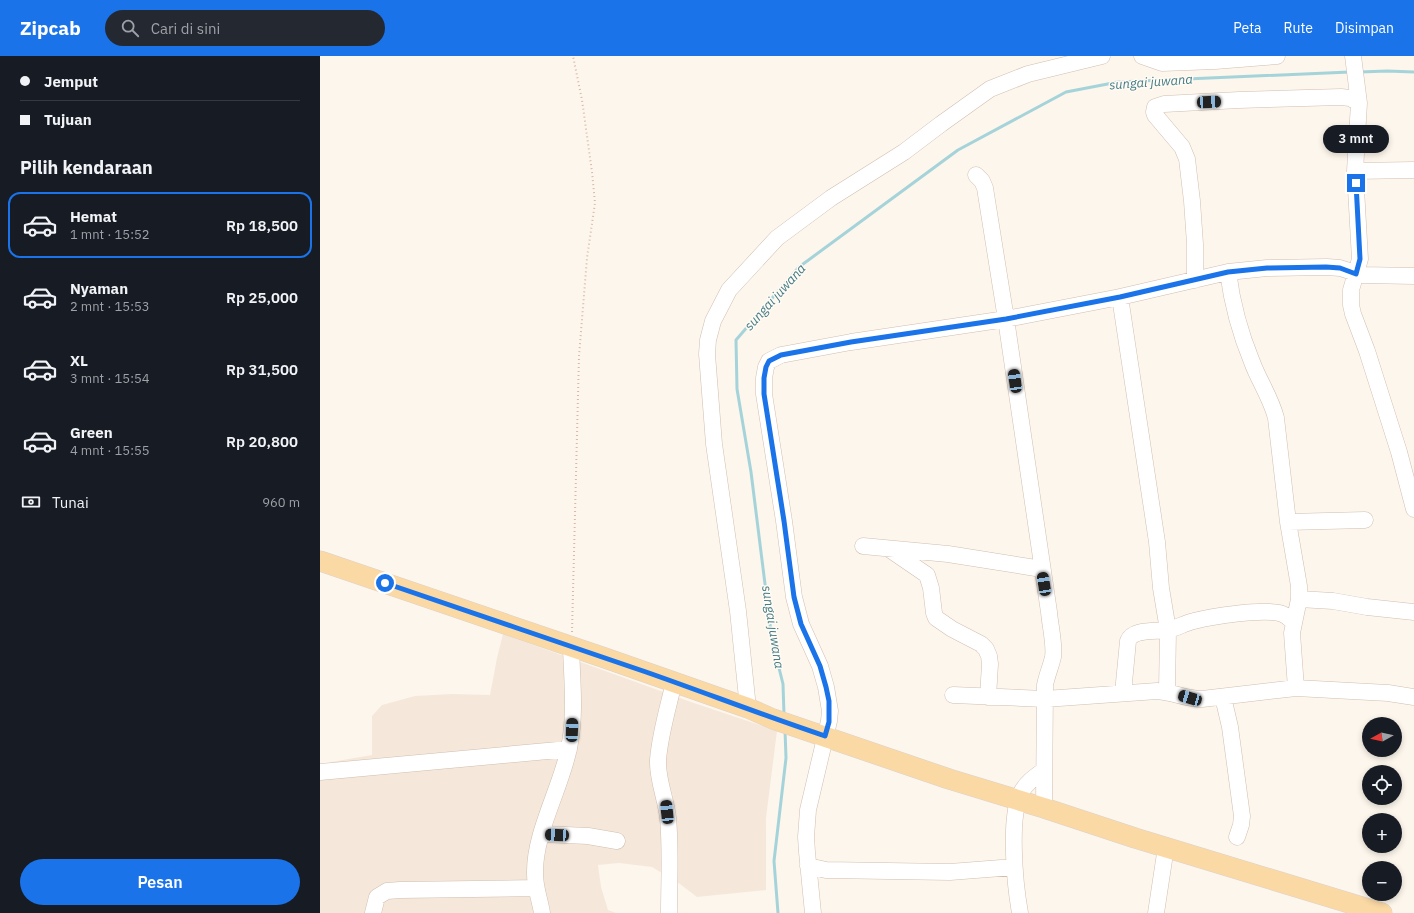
<!DOCTYPE html>
<html lang="id">
<head>
<meta charset="utf-8">
<style>
  body { margin:0; font-family:"IBM Plex Sans",sans-serif; background:#242831; color:#f1f3f6; height:100vh; display:flex; flex-direction:column; font-size:15px; white-space:nowrap }
  * { box-sizing:border-box; margin:0 }
  p { font-size:13px; color:#9ea1a6 }
  .icon { flex:none; width:22px; height:22px; fill:none; stroke:currentColor; stroke-width:2; stroke-linecap:round; stroke-linejoin:round }
  .map { position:relative; flex:1; overflow:hidden }
  .side { display:flex; flex-direction:column; background:#171b24; width:320px }
  .side>* { flex:none }
  .banner { display:grid; align-content:center; height:88px; padding:0 20px; background:#171b24 }
  .needle { width:26px; rotate:262deg }
  .fabs { position:absolute; left:1042px; top:661px; display:grid; gap:8px }
  .fabs a { display:grid; place-items:center; width:40px; height:40px; border-radius:50%; background:#171b24; box-shadow:0 2px 6px #0003; font-size:20px }
  .end { position:absolute; width:18px; height:18px; margin:-9px; border:5px solid #1a73e8; background:#fff; box-shadow:0 0 0 2px #fff }
  .from { border-radius:50% }
  .bubble { position:absolute; height:28px; border-radius:14px; background:#171b24; box-shadow:0 2px 6px #0003; font-size:13px; font-weight:600; line-height:28px; text-align:center }
  .car { position:absolute; width:12px; height:24px; margin:-12px -6px; border-radius:5px; box-shadow:0 0 3px 1px #0007; background:linear-gradient(#222 24%,#8ab4d8 0 40%,#222 0 76%,#8ab4d8 0 86%,#222 0) }
  .banner b { display:flex; align-items:center; gap:14px; height:38px; font-size:15px }
  .banner b+b { border-top:1px solid #363941 }
  .banner i { width:10px; height:10px; background:#f1f3f6 }
  ul { padding:0; list-style:none }
  li { display:flex; align-items:center; gap:12px; height:66px; margin:0 8px 6px; padding:0 12px; border:2px solid transparent; border-radius:12px }
  li div { flex:1 }
  li b { display:block; font-size:15px }
  li em { font-style:normal; font-weight:600 }
  li.selected { border-color:#1a73e8 }
  li>.icon { width:36px; height:36px; stroke-width:1.5 }
  h2 { padding:0 20px; font-size:18px; line-height:48px }
  .pay { display:flex; align-items:center; gap:10px; height:44px; padding:0 20px; font-size:15px }
  .pay p { margin-inline-start:auto }
  .action { display:flex; gap:8px; margin-top:auto; padding:8px 20px }
  .action a { flex:1; height:46px; border-radius:24px; background:#1a73e8; color:#fff; font-size:16px; font-weight:600; line-height:46px; text-align:center }
  header { display:flex; align-items:center; gap:24px; box-sizing:border-box; height:56px; padding:0 20px; background:#1a73e8; color:#fff }
  header strong { font-size:19px }
  nav { display:flex; gap:22px; margin-inline-start:auto; font-size:14px }
  .search { width:280px; height:36px; background:#242831; display:flex; align-items:center; gap:10px; box-sizing:border-box; padding:0 14px; border-radius:22px; color:#9ea1a6; font-size:15px }
  main { display:flex; flex:1; min-height:0 }
  .map>svg:first-child { display:block }
  .residential { fill:#f5e8da }
  .lines { fill:none; stroke-linecap:round; stroke-linejoin:round }
  .stream { stroke:#a5d3da; stroke-width:3 }
  .minor-casing { stroke:#d1beb0; stroke-width:17 }
  .major-casing { stroke:#dad1cd; stroke-width:21 }
  .path { stroke:#d9b8a5; stroke-width:2; stroke-dasharray:1 3; stroke-linecap:butt }
  .minor { stroke:#fff; stroke-width:16 }
  .major { stroke:#fbd9a5; stroke-width:20 }
  .route { stroke:#1a73e8; stroke-width:5 }
  .labels { text-anchor:middle; dominant-baseline:central; stroke-width:3; stroke-linejoin:round; paint-order:stroke }
  .water-label { font-size:13px; font-style:italic; fill:#437c86; stroke:#fffaf3 }
</style>
</head>
<body>
<header>
<strong>Zipcab</strong>
<div class="search"><svg class="icon" aria-label="search" viewBox="0 0 24 24"><circle cx="10" cy="10" r="6"/><path d="M15 15l6 6"/></svg>Cari di sini</div>
<nav><a>Peta</a><a>Rute</a><a>Disimpan</a></nav>
</header>
<main>
<section class="side">
<div class="banner">
<b><i class="from"></i>Jemput</b>
<b><i></i>Tujuan</b>
</div>
<h2>Pilih kendaraan</h2>
<ul>
<li class="selected"><svg class="icon" aria-label="car" viewBox="0 0 24 24"><path d="M5 17H2v-5l4-1 3-4h7l3 4 3 1v5h-3M9 17h6M6 11h13"/><circle cx="7" cy="17" r="2"/><circle cx="17" cy="17" r="2"/></svg><div><b>Hemat</b><p>1 mnt · 15:52</p></div><em>Rp 18,500</em></li>
<li><svg class="icon" aria-label="car" viewBox="0 0 24 24"><path d="M5 17H2v-5l4-1 3-4h7l3 4 3 1v5h-3M9 17h6M6 11h13"/><circle cx="7" cy="17" r="2"/><circle cx="17" cy="17" r="2"/></svg><div><b>Nyaman</b><p>2 mnt · 15:53</p></div><em>Rp 25,000</em></li>
<li><svg class="icon" aria-label="car" viewBox="0 0 24 24"><path d="M5 17H2v-5l4-1 3-4h7l3 4 3 1v5h-3M9 17h6M6 11h13"/><circle cx="7" cy="17" r="2"/><circle cx="17" cy="17" r="2"/></svg><div><b>XL</b><p>3 mnt · 15:54</p></div><em>Rp 31,500</em></li>
<li><svg class="icon" aria-label="car" viewBox="0 0 24 24"><path d="M5 17H2v-5l4-1 3-4h7l3 4 3 1v5h-3M9 17h6M6 11h13"/><circle cx="7" cy="17" r="2"/><circle cx="17" cy="17" r="2"/></svg><div><b>Green</b><p>4 mnt · 15:55</p></div><em>Rp 20,800</em></li>
</ul>
<div class="pay"><svg class="icon" aria-label="cash" viewBox="0 0 24 24"><path d="M3 7h18v10H3z"/><circle cx="12" cy="12" r="2"/></svg>Tunai<p>960 m</p></div>
<div class="action"><a>Pesan</a></div>
</section>
<div class="map">
<svg width="1094" height="857" viewBox="0 0 1094 857">
  <rect width="100%" height="100%" fill="#fdf6ec"/>
  <path class="residential" d="M183,578L371,646L457,675L446,762V834L377,841L360,828L332,811L299,807L278,809L281,831L288,854L296,857H0V716L11,706L52,699V660L62,649L95,640L132,638L170,639L177,602Z"/>
  <g class="lines">
    <path class="stream" d="M1040,16L1067,15L1094,16
      M464,659L463,628L452,584L431,416L417,333L416,284L479,211L638,94L746,36L798,26L1030,16
      M458,857L454,805L466,702L465,674"/>
    <g class="minor-casing">
      <path id="minor" d="M822,0L842,7L895,5L957,0
        M1033,0L1039,47L1035,115L1040,203L1031,234V249L1033,258L1047,295L1079,396L1094,453
        M1035,115L1094,114
        M908,216C912,247 920,277 932,306C939,325 951,342 956,362L968,466L979,530V543L972,577L976,632
        M875,224V188L872,145L867,103L862,91L835,59L834,56L835,51L844,48L919,44L1021,41L1030,42L1039,47
        M800,241L837,486L841,532L848,574L847,635
        M968,466L1045,464
        M543,490L628,498L722,513
        M569,493L607,519L611,532L614,557L616,562L632,573L661,588L666,593L669,600L670,608L668,641
        M979,543L1013,545L1047,551L1094,556
        M803,637L808,585C813,572 836,576 848,574C857,572 865,567 874,565C894,560 940,553 959,557C966,558 970,563 974,567
        M633,639L725,643L837,635C853,636 866,643 882,643L976,632L1068,637L1094,641
        M903,641L910,671L922,760L921,769L917,781
        M428,652L418,555L394,388L387,298L388,284L393,265L409,234L457,182L511,142L584,96L621,68L670,33L708,18L782,0
        M0,716L249,693
        M724,752L725,629C727,619 731,610 733,601C735,589 730,569 729,556L686,263L800,241L908,216L947,212L1007,211L1020,212L1042,219L1094,220
        M222,778L268,780L297,785
        M488,810L506,814L630,816L694,811
        M53,857L57,841L67,835L80,834L216,832
        M222,857C220,844 215,832 215,818C214,777 241,732 249,692C256,659 252,624 251,591
        M349,857C349,826 351,793 348,762C346,743 337,723 338,704C340,678 348,652 354,626
        M493,857L487,796L486,781L488,754L509,665L510,655L506,631L500,610L481,568L474,541L464,465L444,338V322L446,311L449,305L461,299L531,286L686,263L665,132L662,125L656,119
        M700,857C695,829 688,759 702,735C707,726 716,720 724,714
        M836,857L846,791"/>
    </g>
    <g class="major-casing">
      <path id="major" d="M0,505L285,602L428,652L453,663L629,723L724,752L815,782L1062,857"/>
    </g>
    <path class="path" d="M252,576L259,300L267,202L275,147L272,116L262,44L253,0"/>
    <use href="#minor" class="minor"/>
    <use href="#major" class="major"/>
  </g>
  <g class="lines">
    <path class="route" d="M65,527C152,557 239,586 326,616C386,637 445,660 505,680L509,666V645L506,631L500,610L481,568L474,541L464,465L444,338V322L446,311L449,305L461,299L531,286L686,263L800,241L908,216L947,212L1006,211L1020,212L1036,218L1040,203L1036,127"/>
  </g>
  <g class="labels">
    <g class="water-label">
      <text transform="translate(831 26) rotate(-4)">sungai juwana</text>
      <text transform="translate(455 241) rotate(-48)">sungai juwana</text>
      <text transform="translate(453 571) rotate(81)">sungai juwana</text>
    </g>
  </g>
</svg>
<div class="fabs">
<a><svg class="needle" viewBox="-14 -14 28 28"><path d="M0-13l5 13h-10z" fill="#e53935"/><path d="M0 13l5-13h-10z" fill="#9ea1a6"/></svg></a>
<a><svg class="icon" aria-label="locate" viewBox="0 0 24 24"><circle cx="12" cy="12" r="6"/><path d="M12 2v4M12 18v4M2 12h4M18 12h4"/></svg></a>
<a>+</a>
<a>−</a>
</div>
<i class="end from" style="left:65px;top:527px"></i>
<i class="end" style="left:1036px;top:127px"></i>
<div class="bubble" style="left:1003px;top:69px;width:66px">3 mnt</div>
<i class="car" style="left:889px;top:46px;rotate:87deg"></i>
<i class="car" style="left:695px;top:325px;rotate:352deg"></i>
<i class="car" style="left:724px;top:528px;rotate:351deg"></i>
<i class="car" style="left:870px;top:642px;rotate:286deg"></i>
<i class="car" style="left:252px;top:674px;rotate:2deg"></i>
<i class="car" style="left:347px;top:756px;rotate:354deg"></i>
<i class="car" style="left:237px;top:779px;rotate:273deg"></i>
</div>
</main>
</body>
</html>
